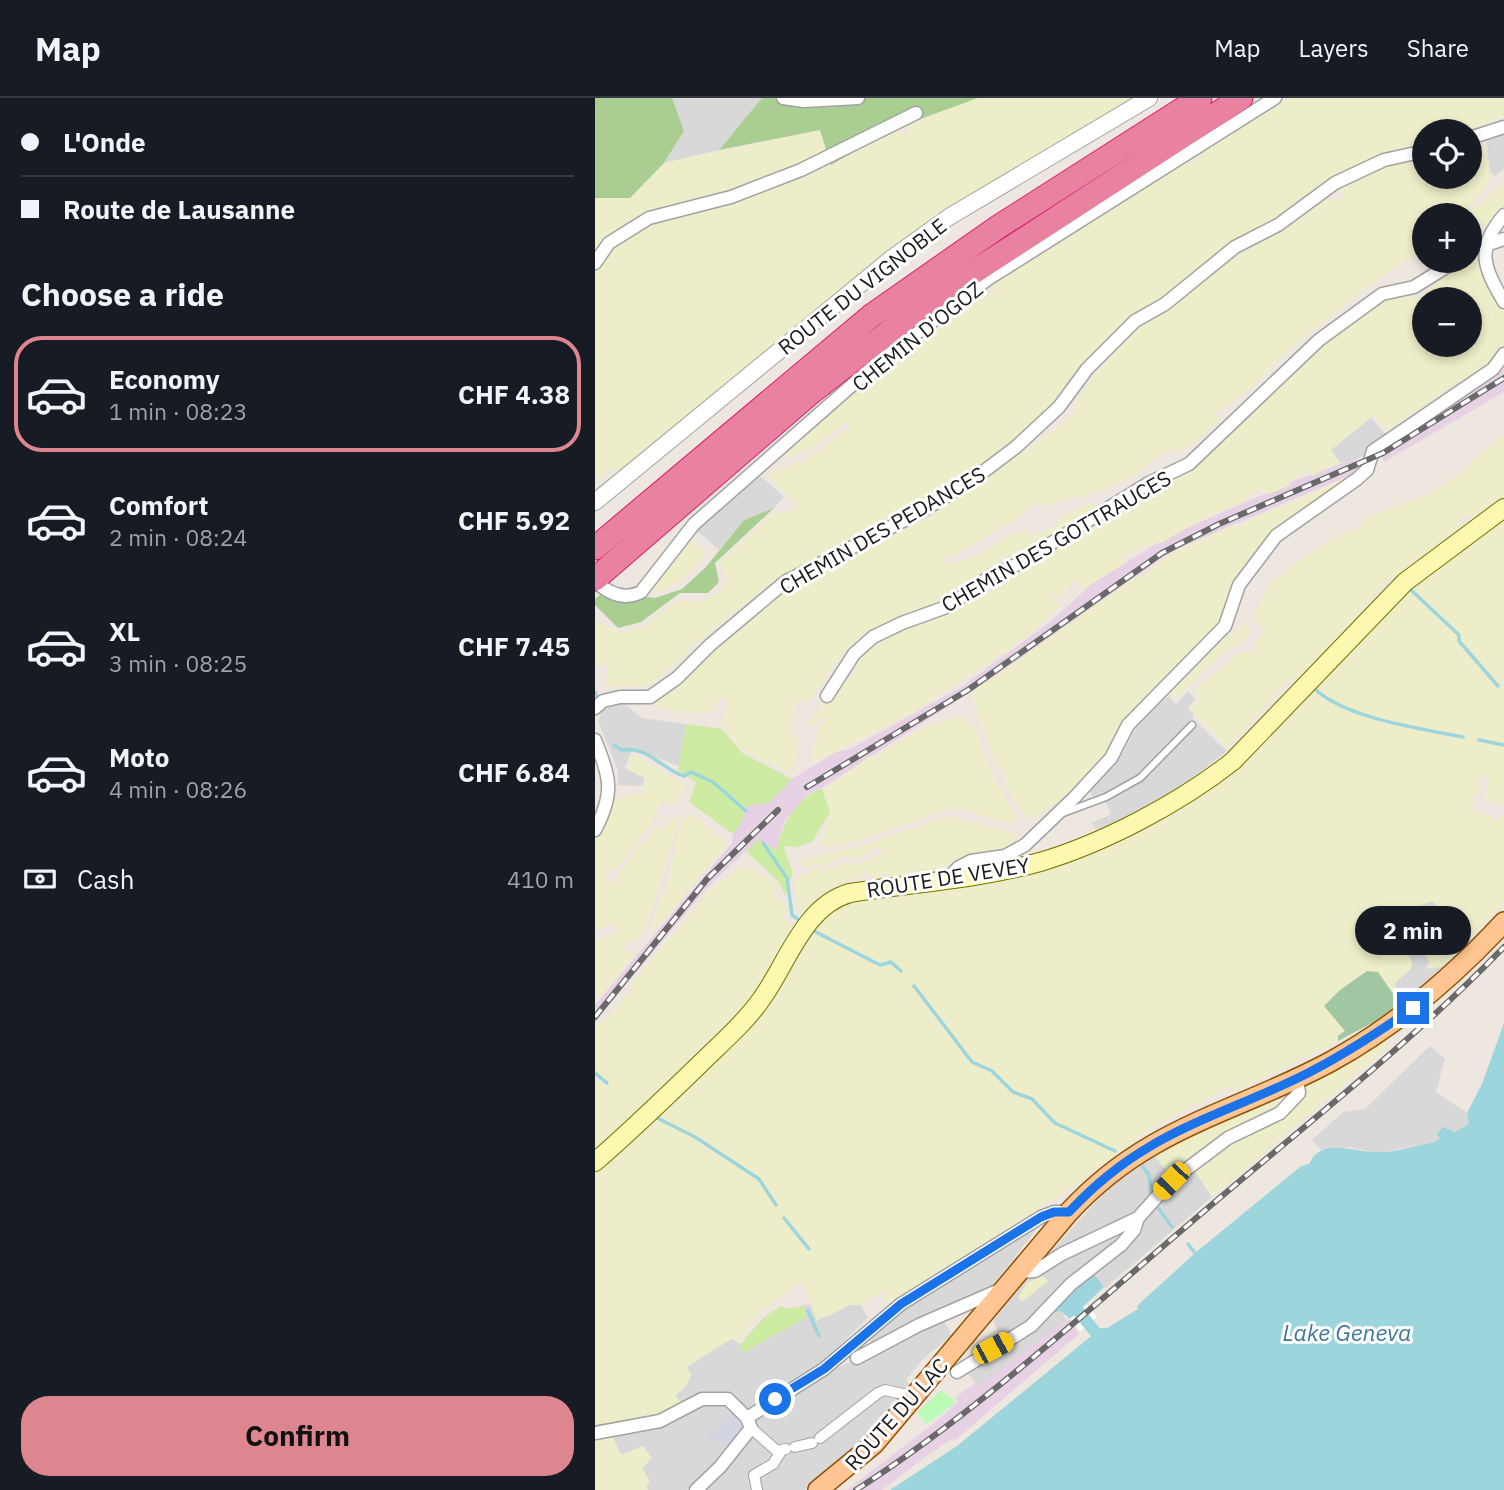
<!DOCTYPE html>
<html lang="en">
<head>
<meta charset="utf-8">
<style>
  body { margin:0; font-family:"IBM Plex Sans",sans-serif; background:#242831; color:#f1f3f6; height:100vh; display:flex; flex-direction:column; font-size:26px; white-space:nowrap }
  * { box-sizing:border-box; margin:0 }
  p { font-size:23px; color:#9ea1a6 }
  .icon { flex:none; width:38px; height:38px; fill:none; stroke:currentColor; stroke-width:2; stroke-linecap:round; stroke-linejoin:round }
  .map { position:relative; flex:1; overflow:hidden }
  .sheet { display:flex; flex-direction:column; background:#171b24; width:595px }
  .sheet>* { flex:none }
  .hud { display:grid; align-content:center; height:154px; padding:0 21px; background:#171b24 }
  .controls { position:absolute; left:817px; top:21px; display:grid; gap:14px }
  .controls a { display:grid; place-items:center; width:70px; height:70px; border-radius:50%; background:#171b24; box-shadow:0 4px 10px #0003; font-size:35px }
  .end { position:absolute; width:32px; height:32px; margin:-16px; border:9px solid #1a73e8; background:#fff; box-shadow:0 0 0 4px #fff }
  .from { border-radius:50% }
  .bubble { position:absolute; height:49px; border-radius:24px; background:#171b24; box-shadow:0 4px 10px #0003; font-size:23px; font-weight:700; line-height:49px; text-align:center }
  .car { position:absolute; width:21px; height:42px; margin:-21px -10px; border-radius:9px; box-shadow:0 0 5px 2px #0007; background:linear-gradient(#f5c518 24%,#345 0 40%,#f5c518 0 76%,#345 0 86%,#f5c518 0) }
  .hud b { display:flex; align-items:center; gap:24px; height:66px; font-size:26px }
  .hud b+b { border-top:2px solid #363941 }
  .hud i { width:18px; height:18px; background:#f1f3f6 }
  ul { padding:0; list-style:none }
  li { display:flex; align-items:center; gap:21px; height:116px; margin:0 14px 10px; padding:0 7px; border:4px solid transparent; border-radius:28px }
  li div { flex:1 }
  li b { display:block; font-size:26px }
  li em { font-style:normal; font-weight:700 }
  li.selected { border-color:#dd8690 }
  li>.icon { width:63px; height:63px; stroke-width:1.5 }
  h2 { padding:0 21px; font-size:32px; line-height:84px }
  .pay { display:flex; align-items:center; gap:18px; height:77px; padding:0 21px; font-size:26px }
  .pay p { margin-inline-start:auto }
  .primary-button { display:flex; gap:14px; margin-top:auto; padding:14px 21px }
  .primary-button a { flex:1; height:80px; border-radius:28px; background:#dd8690; color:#111; font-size:28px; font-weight:700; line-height:80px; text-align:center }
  header { display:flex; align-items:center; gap:42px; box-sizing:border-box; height:98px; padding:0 35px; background:#171b24; border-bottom:2px solid #363941 }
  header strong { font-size:33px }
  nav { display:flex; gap:38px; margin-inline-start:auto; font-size:24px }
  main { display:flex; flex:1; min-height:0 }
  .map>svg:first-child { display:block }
  .residential { fill:#d9d8d8 }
  .industrial { fill:#e7d1e5 }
  .farmland { fill:#ededc9; fill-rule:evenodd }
  .grass { fill:#cdeba2 }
  .forest { fill:#aace92 }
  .cemetery { fill:#a0c7a2 }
  .park { fill:#bafbb8 }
  .plaza { fill:#d4d5e3 }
  .water { fill:#9dd5dd }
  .pier { fill:#fff }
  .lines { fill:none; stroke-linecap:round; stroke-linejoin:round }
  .stream { stroke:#9dd5dd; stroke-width:3.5 }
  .canal { stroke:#9dd5dd; stroke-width:12 }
  .service-casing { stroke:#a2a2a2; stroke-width:9 }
  .pedestrian-casing { stroke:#a2a2a2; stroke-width:12 }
  .minor-casing { stroke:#a2a2a2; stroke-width:15 }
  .tertiary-casing { stroke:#a2a2a2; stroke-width:18 }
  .secondary-casing { stroke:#727300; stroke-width:20 }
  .primary-casing { stroke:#915300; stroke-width:22 }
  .motorway-casing { stroke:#db1c70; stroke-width:25 }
  .service { stroke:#fff; stroke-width:6 }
  .pedestrian { stroke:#fff; stroke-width:10 }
  .minor { stroke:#fff; stroke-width:12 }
  .tertiary { stroke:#fff; stroke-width:16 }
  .secondary { stroke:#fcf8af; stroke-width:18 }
  .primary { stroke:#ffc592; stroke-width:19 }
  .motorway { stroke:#e982a0; stroke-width:23 }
  .rail-casing { stroke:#696969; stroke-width:6 }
  .rail { stroke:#fff; stroke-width:3.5; stroke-dasharray:10; stroke-linecap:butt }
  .route { stroke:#1a73e8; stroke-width:9 }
  .labels { text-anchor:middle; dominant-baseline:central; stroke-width:6; stroke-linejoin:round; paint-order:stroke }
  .street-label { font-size:21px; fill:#1b1b1b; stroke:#fff }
  .water-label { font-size:23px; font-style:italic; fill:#40789d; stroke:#fff }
</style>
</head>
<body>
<header>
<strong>Map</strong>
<nav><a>Map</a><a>Layers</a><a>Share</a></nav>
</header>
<main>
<section class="sheet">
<div class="hud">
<b><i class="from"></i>L'Onde</b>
<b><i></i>Route de Lausanne</b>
</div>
<h2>Choose a ride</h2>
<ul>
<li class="selected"><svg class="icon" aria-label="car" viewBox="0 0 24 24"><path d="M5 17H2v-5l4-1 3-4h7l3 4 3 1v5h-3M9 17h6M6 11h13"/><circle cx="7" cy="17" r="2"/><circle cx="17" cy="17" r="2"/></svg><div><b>Economy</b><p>1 min · 08:23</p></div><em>CHF 4.38</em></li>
<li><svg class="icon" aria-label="car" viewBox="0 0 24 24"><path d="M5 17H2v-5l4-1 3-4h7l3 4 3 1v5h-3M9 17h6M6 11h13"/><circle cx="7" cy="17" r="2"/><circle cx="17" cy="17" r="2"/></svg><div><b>Comfort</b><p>2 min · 08:24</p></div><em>CHF 5.92</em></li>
<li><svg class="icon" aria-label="car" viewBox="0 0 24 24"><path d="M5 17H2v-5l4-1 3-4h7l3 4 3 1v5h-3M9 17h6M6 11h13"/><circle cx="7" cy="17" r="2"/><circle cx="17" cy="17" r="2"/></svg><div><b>XL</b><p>3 min · 08:25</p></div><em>CHF 7.45</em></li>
<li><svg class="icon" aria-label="car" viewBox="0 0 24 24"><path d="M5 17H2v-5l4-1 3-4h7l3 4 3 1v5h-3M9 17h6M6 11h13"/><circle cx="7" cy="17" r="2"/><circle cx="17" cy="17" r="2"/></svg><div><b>Moto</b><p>4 min · 08:26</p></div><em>CHF 6.84</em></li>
</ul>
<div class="pay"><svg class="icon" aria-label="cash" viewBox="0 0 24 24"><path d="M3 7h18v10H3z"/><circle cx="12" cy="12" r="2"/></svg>Cash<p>410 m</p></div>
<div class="primary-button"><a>Confirm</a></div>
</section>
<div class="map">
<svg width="909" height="1392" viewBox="0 0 909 1392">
  <rect width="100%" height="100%" fill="#ede7df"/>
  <path class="residential" d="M77,0H167L124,52L69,65L89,33Z
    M909,31V71L900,78L895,74L891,37Z
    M776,320L791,336L774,354L760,362L746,365L736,352Z
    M163,376L189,399L179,410L149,422L124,452L102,433Z
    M593,593L600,601L593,610L599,618L597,620L632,653L588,687L523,723L501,732L497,725L516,716L509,701L496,697L495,691L529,653L546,621L574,598L581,606Z
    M26,603L47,620L91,626L84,668L38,651L29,670L49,680L48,688L23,687V673L3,623L7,612Z
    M837,802L851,820L858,845L835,866L833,871L848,868L807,909L797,894L801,890L798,886L815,871L788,823Z
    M835,948L850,961L841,994L872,1015L875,1026L840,1044L781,1055L754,1049L726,1052L717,1042L748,1014L770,1011Z
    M560,1058L575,1077L598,1070L617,1099L510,1190L497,1175L458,1215L465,1212L472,1222L383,1289L369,1270L405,1240L397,1219L515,1088Z
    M443,1129L395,1191L279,1247L272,1239L310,1209Z
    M216,1206L223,1222L254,1207H266L273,1220L236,1256L237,1259L159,1312L148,1313L138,1301L105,1300L99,1296L87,1306L80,1298L91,1288L96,1277L92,1269L115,1253L136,1241L146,1246L168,1220L186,1208L191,1211Z
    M347,1220L357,1237L328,1261L311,1282L317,1288L265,1348L231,1377L209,1392H111L164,1333L158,1321L221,1280Z
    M114,1303L129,1305L137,1310L133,1322L112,1337L121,1346L125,1343L134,1351L92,1392H53L51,1388L55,1384L47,1370L56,1360L48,1348L26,1358L16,1335Z"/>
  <path class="industrial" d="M909,271V294L789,364L784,351Z
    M759,361L765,373L577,453L408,573L227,690L213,696L189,724L181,752L163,742L138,765L109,793L0,924V907L137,745L138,736L148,721L151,708L174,705L197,681L241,654L255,651L365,590L455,524L498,485L576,437L701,382Z
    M475,1221L484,1236L359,1343L357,1341L340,1352L287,1392H252L343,1322L363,1304L361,1299L380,1285L383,1289L455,1233Z"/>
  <path class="farmland" d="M383,0H541L347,116L21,375L17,369L0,385V100H35L69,65L226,32L236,67L298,30L313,38L315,26Z
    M693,0H909V19L868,33H830L829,44L780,57L710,102L707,98L701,102L702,107L631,149L588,187L534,224L470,299L461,300L453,309L452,317L424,342L373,378L310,415H301L274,429V433L177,484L92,552L95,553L53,589H11L12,565L0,568V522L25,535L47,529L84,502L108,503L125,494L133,482L124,466L176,417L203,410L174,379L177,375L200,364L205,366L256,328L251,324L222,347L190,361L185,355L381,199L399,196L401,190L394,191L390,187L587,64L595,66L607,56L605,53L676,7L679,11Z
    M889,46L895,83L884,97L864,117H830L829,150L769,191L689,256L661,286L620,316L625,323L594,348L581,355L576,349L535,380L510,392L446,408L442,404L410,429L409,427L375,449L348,461L350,465L365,464L376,457L379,461L409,440L430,431L436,439L465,426L463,421L489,407L500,406L505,412L429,455L426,451L398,466L355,501L320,512L269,535L240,564L214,604L205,601L201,605L196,621V637L204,642L196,675L148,653L131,633L132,627L125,626L134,606L131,600L121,603L122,606L116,614L87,615L53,606L72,593L185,493L341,415L462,330L478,316L481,304L502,274L529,244L547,226L639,160L682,136L732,100L740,104L749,99L745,89L798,66L829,56L830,79H875V51Z
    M909,82V115L896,130L889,126L875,142L874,111L887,105Z
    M880,163L885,165L909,194V255L900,263L847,294L806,324L799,319L803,326L794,334L778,317L735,352L745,365L717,378L713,371L694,383L696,387L671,397L663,390L646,406L614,417L566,445L561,444L527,459L530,465L488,491L481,481L464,500L460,494L456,495L465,507L428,543L422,539L416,551L317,614L263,643L218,664L216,661L218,647L221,641H225L222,637L223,630L231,618H226L218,629L214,626L216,617L224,613L243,583H252L259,574V563L279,543L341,520L387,491L392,497L419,474L488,437L564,383L604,363L618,352L709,263L793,198L807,193L815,201L827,198L860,170ZM830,201H875V247H830Z
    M909,335V402L878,423L873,416L865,422L866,429L803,481H791L787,486L789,488L702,585L696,580L633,650L596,612L605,600L599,593L640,558L647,554L655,555L660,551L658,547L671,532L658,521L672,489L701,464L744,437L767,429L765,425L780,416L835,395L863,377Z
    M753,379L755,381L687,427L625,526L518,653L471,702L452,710L439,720H431L409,685L412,682L397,656L376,595L543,477L546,480L577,455L641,425L644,430L661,419Z
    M909,420V706L890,702L894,679L889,676L884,681L883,696L877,699L879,713L896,717L898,723L909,718V804L848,868L833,871L832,867L835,865L830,855L851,852L858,845L845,825L851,820L843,809L837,803L789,822L817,863L816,871L799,886L801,890L797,894L783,875L772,873L745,892L729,908L750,933L743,938V943L640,993L634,989L559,1028L475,1091L295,1204L287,1194L267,1207H254L234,1218L231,1216L222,1223L207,1183L162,1217L142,1244L136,1241L92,1269L96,1277L91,1288L80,1298L87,1306L67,1315L12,1326L26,1357L48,1348L57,1360L47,1370L55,1384L51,1388L53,1392H0V1075L166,920L223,827L246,807L256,803L452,771L574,715L650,664L813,493Z
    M94,440L112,456L87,483L72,488L65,495L56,491Z
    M649,526L656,532L644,548L636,550L612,569L583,599L576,595L626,543Z
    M361,619L369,620L381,631L397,676L423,723L414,726L362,710L352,711L267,742L241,748L225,747L236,714L230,691L276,657L280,662L293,650L335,627Z
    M38,656L91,688L78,708L67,703L48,737L24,768L16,770L10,778L18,786L46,744L49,746L60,729L69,732L80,716L85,719L51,830L40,843L29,845L30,856L35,853L41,855L0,904V843L24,833L15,827L0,833V728L16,699L25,702L29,698L48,696L51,680L32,671Z
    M99,717L132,746L55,837L62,809L72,791L76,765L83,750L79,746L87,724L89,718Z
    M352,718L416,734L422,741L406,753L371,760L323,778L294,782L291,776L277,781L272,772L264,777L266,780L254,782L220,800L225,804L213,818L202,810L200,781L221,770L230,772L249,765H267L288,755L282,748L265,761L247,758L230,769L223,766L213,769L205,767L209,761L273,746Z
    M146,768L152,770L155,768L183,786L178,795L190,805L189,821L202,830L155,908L0,1055V983L6,982L11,987L14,985L0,973V928L10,923L38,890L35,887L117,790Z
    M792,944L795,947L617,1099L598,1070L575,1077L560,1058L598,1036L690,999Z
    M447,1178L453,1183L427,1204L423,1199L432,1185Z"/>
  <path class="grass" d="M91,626L127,631L147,655L197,681L174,705L151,708L148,721L138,736L94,704L101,684L83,672Z
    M227,690L235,714L217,744L203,749L188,748L198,775L190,798L184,784L151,753L163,742L181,752C189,725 199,702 227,690Z
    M186,1208L191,1211L208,1208L212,1219L148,1255L145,1248C157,1232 168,1218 186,1208Z"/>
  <path class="forest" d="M0,0H77L89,33L69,65L35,100H0Z
    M167,0H383L298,31L236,67L225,32L124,52Z
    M179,410L120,465L124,484L113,495H85L46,524L23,530L0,507V501L8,494L60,500L87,491L111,469L149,422Z"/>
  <path class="cemetery" d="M772,873L783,874L807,909L743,943V938L750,933L729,908L745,892Z"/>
  <path class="park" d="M346,1292L361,1304L332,1326L322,1315Z"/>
  <path class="plaza" d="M137,1310L149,1327L134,1351L125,1343L121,1347L112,1337L133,1322Z"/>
  <path class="water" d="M909,925V1392H295L362,1348L506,1230H512L543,1211L542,1208L600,1155L705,1069L715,1065C725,1039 760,1054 780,1054C799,1055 822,1047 840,1044L845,1040L842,1036L848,1029L860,1034L874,1026L872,1015L887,986Z
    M497,1174L509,1189L475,1221L465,1213L458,1215L456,1212Z"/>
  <path class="pier" d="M492,1207L502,1219L485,1233L475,1221Z"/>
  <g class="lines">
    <path class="stream" d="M815,491L864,537V543L903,588
      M720,591C750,620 827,631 868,639
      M0,594L1,597
      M884,642L909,647
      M19,647L27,652C54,648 66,671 89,678L96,674L118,684L151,713
      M168,745L192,780L197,817L207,824
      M217,832L285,867L296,864L306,873
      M319,888L377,964L397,973L418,994L437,1001L460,1025L520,1053
      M0,975L12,985
      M60,1019L100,1039L164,1081L181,1107
      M548,1069L554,1077L557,1096
      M561,1107L577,1129
      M189,1120L214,1151
      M593,1146L600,1155
      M213,1213L224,1238"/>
    <path class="canal" d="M484,1214L501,1235"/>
    <g class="service-casing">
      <path id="service" d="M468,715L511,699L545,680L597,627"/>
    </g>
    <g class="pedestrian-casing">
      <path id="pedestrian" d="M156,1330L182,1353L191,1351
        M225,1340L283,1295L290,1292L308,1296
        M200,1349L217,1345
        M162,1392L159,1377L178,1366L185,1355"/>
    </g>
    <g class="minor-casing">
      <path id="minor" d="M188,0L209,3L263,0
        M875,40L909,29
        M909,117C880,151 889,170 909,204
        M894,146L909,141
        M0,165L14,145L54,120L136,99L206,72L321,15
        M0,483C13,495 29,503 46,494L99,426L281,266L393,181L680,0
        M232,598L259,556L278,539L307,525L354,508L397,477L421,467L554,385L594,366L724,242L787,196L819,189L861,163
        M0,610L8,603L25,599H55L82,580L115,547L190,484L329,412L380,380L421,349L464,309L492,271L540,223L570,206L640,149L683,127L740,85L789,62L830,53
        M0,642C15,680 20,694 0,732
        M353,780L364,769L376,763L410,758L430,747L479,700L516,660L533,627L630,528L644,487L681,438L762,381L772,372L778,353L898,271L909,256
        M423,1174L440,1173L467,1156L543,1120L576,1083L633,1040L685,1015L704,995L702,980
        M262,1260L324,1227L407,1191
        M362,1274L436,1228L476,1186L526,1147L539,1132L543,1120
        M152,1320L229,1271L306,1206L446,1119L459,1114H474
        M0,1335L65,1323L107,1301H133L152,1320L156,1330L125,1369L101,1392"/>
    </g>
    <g class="tertiary-casing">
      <path id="tertiary" d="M0,404L297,160L354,119L554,0"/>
    </g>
    <g class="secondary-casing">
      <path id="secondary" d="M0,1064C37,1032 71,999 106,965C126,945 149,926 165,903C192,867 208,808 255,795C318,785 384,781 445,764C509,745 585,705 638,663L810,484L909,410"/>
    </g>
    <g class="primary-casing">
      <path id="primary" d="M223,1392L279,1346L474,1114C553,1028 638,1016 735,964C801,928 858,879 909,824"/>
    </g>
    <g class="motorway-casing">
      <path id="motorway" d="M0,450L276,218L403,129L605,0
        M0,481L213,297L331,205L646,0"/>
    </g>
    <use href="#service" class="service"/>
    <use href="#pedestrian" class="pedestrian"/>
    <use href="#minor" class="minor"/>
    <use href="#tertiary" class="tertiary"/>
    <use href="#secondary" class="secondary"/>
    <use href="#primary" class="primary"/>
    <use href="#motorway" class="motorway"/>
    <g class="rail-casing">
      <path id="rail" d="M212,689L373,592L567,455L624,426L788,355L909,280
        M0,919L112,781L183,712
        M261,1392C385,1312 495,1210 607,1115C709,1028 816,945 909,849"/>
    </g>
    <use href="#rail" class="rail"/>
  </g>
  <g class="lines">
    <path class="route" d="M180,1301L229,1271L306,1206L446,1119L459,1114H474C546,1036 613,1023 703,980C744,960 781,936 818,910"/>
  </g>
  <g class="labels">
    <g class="street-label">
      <text transform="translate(267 188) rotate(-38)">ROUTE DU VIGNOBLE</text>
      <text transform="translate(322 238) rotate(-39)">CHEMIN D'OGOZ</text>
      <text transform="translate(287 432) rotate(-30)">CHEMIN DES PEDANCES</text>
      <text transform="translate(461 443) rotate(-30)">CHEMIN DES GOTTRAUCES</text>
      <text transform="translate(353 779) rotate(-9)">ROUTE DE VEVEY</text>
      <text transform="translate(301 1316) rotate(-48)">ROUTE DU LAC</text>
    </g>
    <g class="water-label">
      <text x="752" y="1234">Lake Geneva</text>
    </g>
  </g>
</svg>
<div class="controls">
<a><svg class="icon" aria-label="locate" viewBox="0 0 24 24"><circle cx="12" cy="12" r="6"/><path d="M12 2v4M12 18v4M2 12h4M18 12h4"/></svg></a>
<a>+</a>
<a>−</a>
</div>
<i class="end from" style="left:180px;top:1301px"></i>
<i class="end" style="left:818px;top:910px"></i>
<div class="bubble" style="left:760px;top:808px;width:116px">2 min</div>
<i class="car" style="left:576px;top:1083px;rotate:224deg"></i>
<i class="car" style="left:398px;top:1250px;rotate:62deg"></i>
</div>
</main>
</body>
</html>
